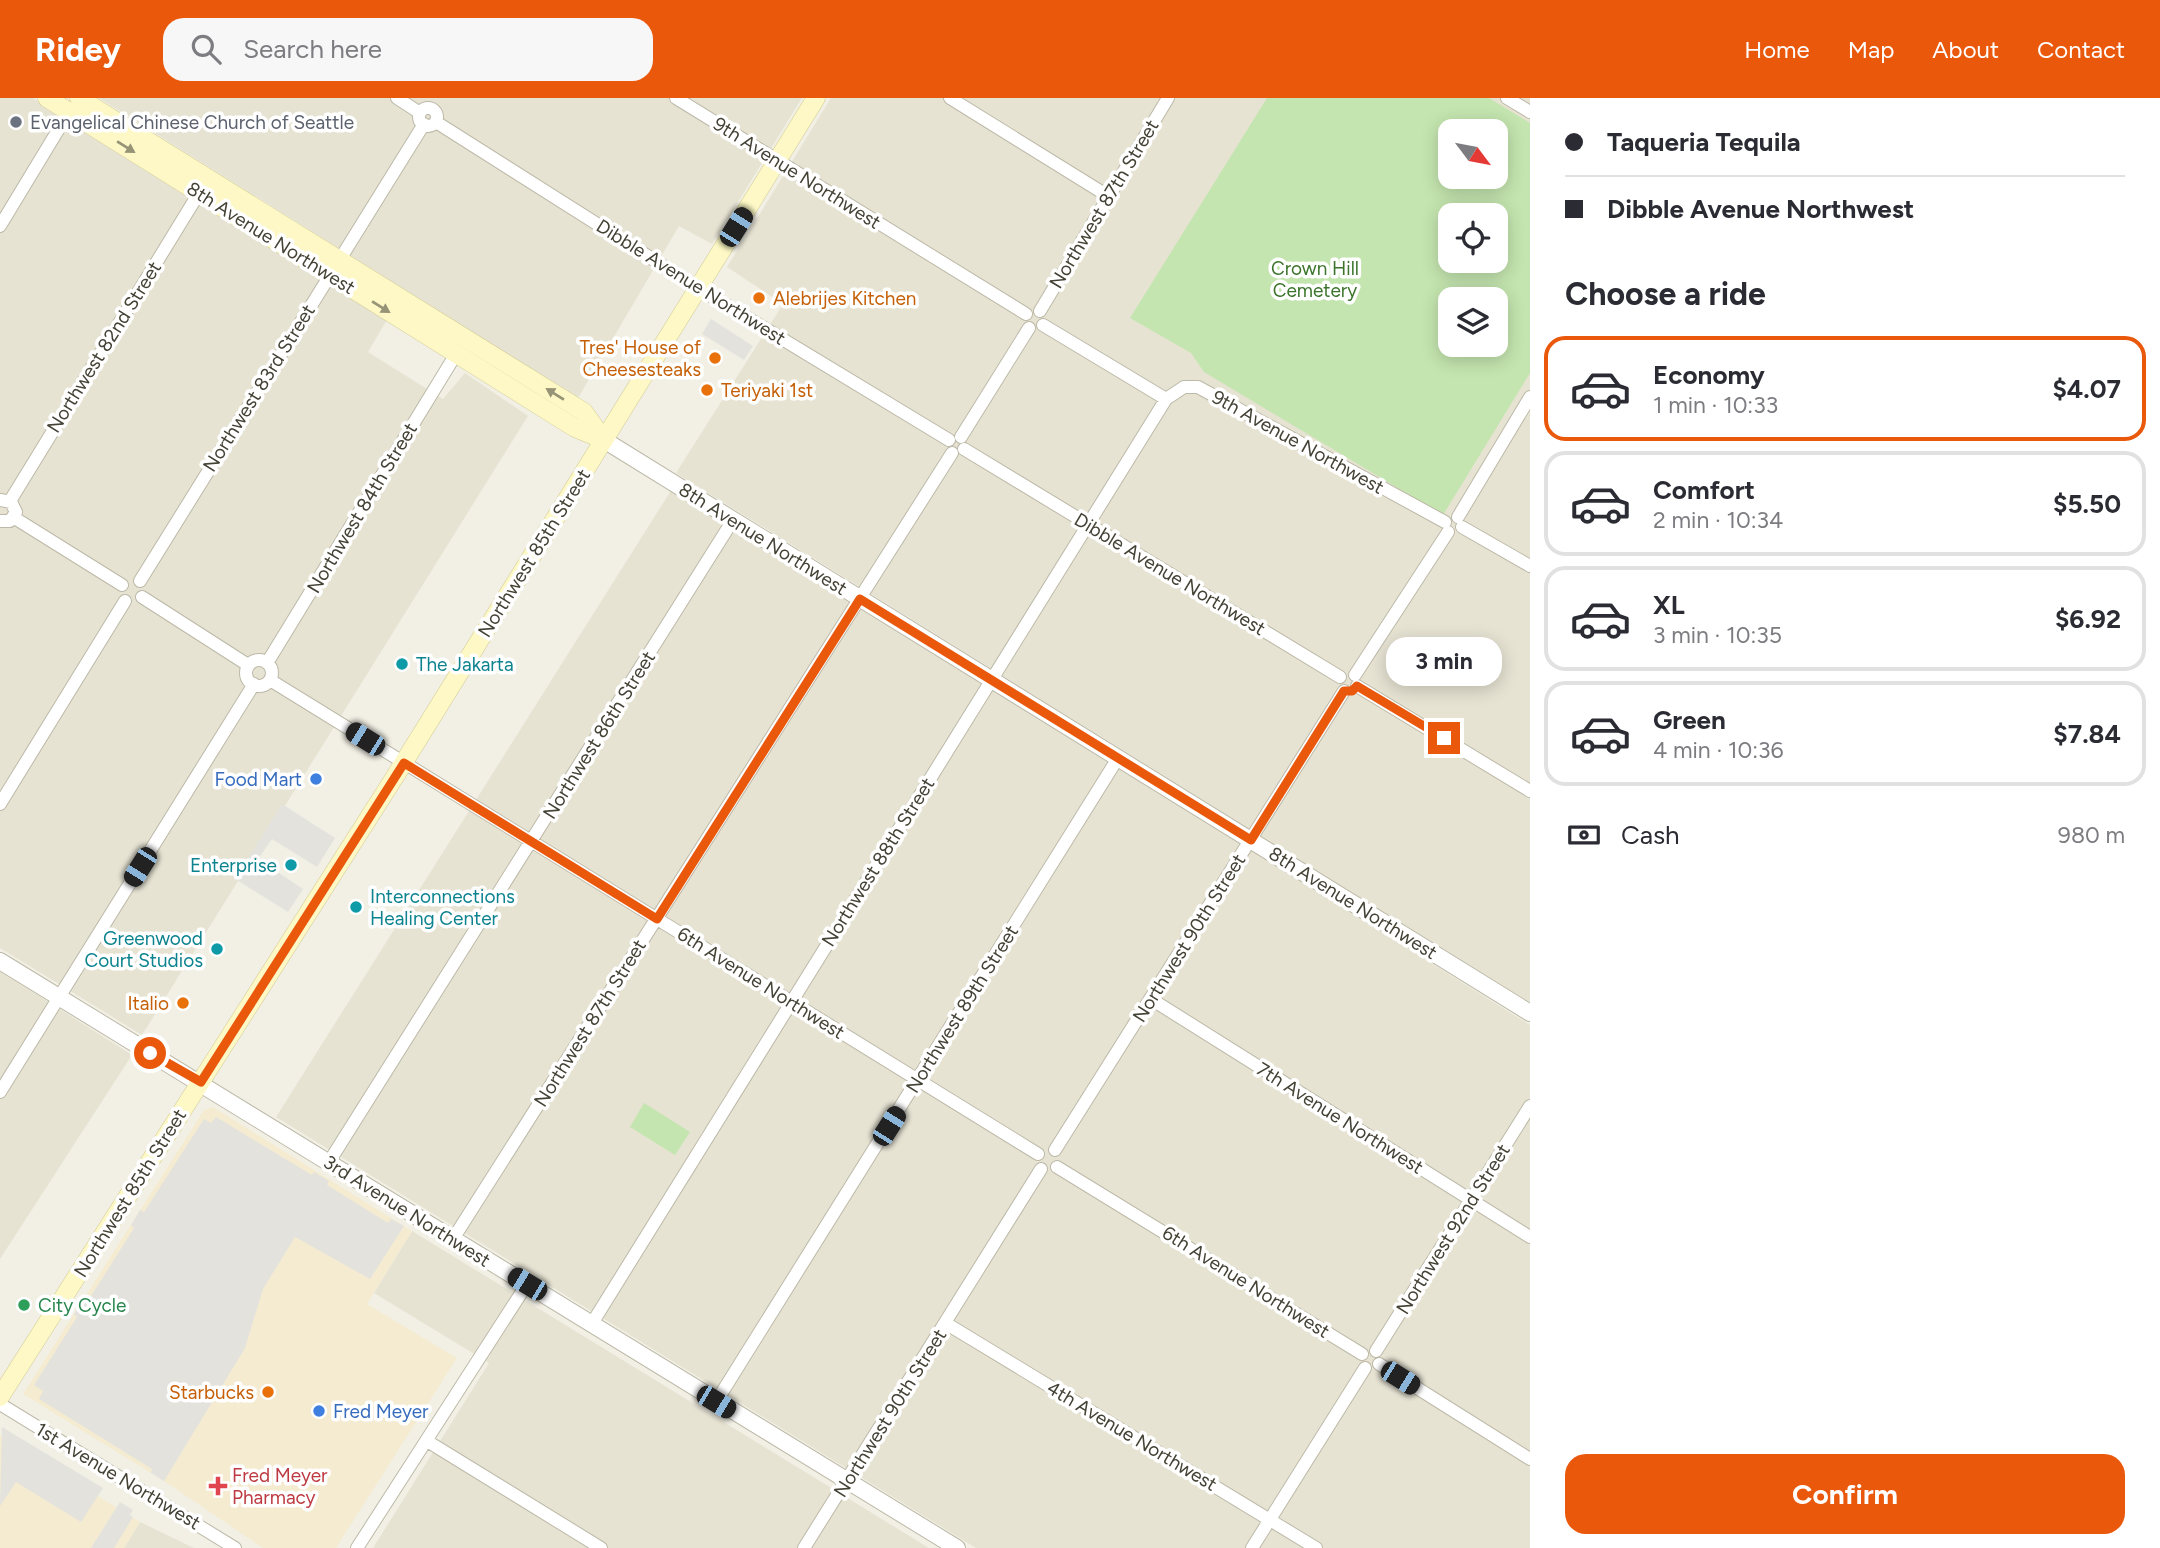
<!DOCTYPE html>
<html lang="en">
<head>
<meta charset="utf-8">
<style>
  body { margin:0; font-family:Figtree,sans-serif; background:#f7f7f7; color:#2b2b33; height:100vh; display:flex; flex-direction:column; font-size:26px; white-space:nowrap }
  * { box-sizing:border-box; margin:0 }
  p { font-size:23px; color:#7c7c81 }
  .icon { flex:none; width:38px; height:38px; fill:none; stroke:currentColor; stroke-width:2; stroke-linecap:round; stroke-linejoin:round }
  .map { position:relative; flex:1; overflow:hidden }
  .side { display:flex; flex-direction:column; background:#fff; width:630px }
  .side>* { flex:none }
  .guide { display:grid; align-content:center; height:154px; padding:0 35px; background:#fff }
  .needle { width:46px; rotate:122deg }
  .fabs { position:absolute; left:1438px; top:21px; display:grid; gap:14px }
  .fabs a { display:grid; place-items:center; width:70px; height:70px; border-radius:14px; background:#fff; box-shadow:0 4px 18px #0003; font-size:35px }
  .end { position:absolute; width:32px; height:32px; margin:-16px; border:9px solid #ea580c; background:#fff; box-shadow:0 0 0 4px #fff }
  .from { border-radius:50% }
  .bubble { position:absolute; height:49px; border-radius:21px; background:#fff; box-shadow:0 4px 18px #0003; font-size:23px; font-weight:700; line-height:49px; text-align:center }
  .car { position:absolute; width:21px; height:42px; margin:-21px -10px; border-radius:9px; box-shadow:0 0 5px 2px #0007; background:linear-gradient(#222 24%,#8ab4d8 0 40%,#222 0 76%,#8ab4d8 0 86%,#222 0) }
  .guide b { display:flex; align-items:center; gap:24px; height:66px; font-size:26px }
  .guide b+b { border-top:2px solid #e1e1e2 }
  .guide i { width:18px; height:18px; background:#2b2b33 }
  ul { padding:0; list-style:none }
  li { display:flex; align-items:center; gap:21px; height:105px; margin:0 14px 10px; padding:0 21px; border:4px solid #e1e1e2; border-radius:21px }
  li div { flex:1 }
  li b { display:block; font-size:26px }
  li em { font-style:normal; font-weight:700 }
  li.selected { border-color:#ea580c }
  li>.icon { width:63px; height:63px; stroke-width:1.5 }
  h2 { padding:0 35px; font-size:32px; line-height:84px }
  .pay { display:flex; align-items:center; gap:18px; height:77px; padding:0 35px; font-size:26px }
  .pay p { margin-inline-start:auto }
  .button { display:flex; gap:14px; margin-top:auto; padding:14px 35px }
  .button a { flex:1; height:80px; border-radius:21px; background:#ea580c; color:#fff; font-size:28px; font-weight:700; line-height:80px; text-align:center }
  header { display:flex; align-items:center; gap:42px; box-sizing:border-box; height:98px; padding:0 35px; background:#ea580c; color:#fff }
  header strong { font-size:33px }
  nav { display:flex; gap:38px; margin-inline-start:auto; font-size:24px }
  .search { width:490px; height:63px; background:#f7f7f7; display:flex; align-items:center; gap:18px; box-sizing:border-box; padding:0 24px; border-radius:21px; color:#7c7c81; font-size:26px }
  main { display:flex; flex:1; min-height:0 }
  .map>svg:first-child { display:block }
  .residential { fill:#e6e3d3; fill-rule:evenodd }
  .commercial { fill:#f4ebd1 }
  .green { fill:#c4e5af; fill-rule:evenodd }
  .parking { fill:#e3e2dd }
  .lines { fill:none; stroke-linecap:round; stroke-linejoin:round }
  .minor-casing { stroke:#bdb9a8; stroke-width:14 }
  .tertiary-casing { stroke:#bdb9a8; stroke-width:18 }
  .secondary-casing { stroke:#d1cb96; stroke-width:19 }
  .minor { stroke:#fff; stroke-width:12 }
  .tertiary { stroke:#fff; stroke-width:16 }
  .secondary { stroke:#fdf8c5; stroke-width:18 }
  .oneway { fill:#979376 }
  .route { stroke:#ea580c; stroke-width:9 }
  .worship-dot { fill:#6b7280; stroke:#fff; stroke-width:2.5 }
  .food-dot { fill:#e8710a; stroke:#fff; stroke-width:2.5 }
  .culture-dot { fill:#0f9aa8; stroke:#fff; stroke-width:2.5 }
  .shop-dot { fill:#3f7fe0; stroke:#fff; stroke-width:2.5 }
  .leisure-dot { fill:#2e9e5b; stroke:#fff; stroke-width:2.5 }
  .health-dot { fill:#e0444e; stroke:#fff; stroke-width:2.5 }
  .labels { text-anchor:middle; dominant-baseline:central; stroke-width:7; stroke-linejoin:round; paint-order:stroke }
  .worship-label { font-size:19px; fill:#5b616d; stroke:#fff; text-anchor:start }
  .street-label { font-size:19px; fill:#444135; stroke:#fff }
  .park-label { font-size:19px; fill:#3b742a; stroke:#fff }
  .food-label { font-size:19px; fill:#c56008; stroke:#fff; text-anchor:end }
  .culture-label { font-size:19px; fill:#0d838f; stroke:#fff; text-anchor:start }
  .shop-label { font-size:19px; fill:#366cbe; stroke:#fff; text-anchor:end }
  .leisure-label { font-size:19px; fill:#27864d; stroke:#fff; text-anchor:start }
  .health-label { font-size:19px; fill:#be3a42; stroke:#fff; text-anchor:start }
</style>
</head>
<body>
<header>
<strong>Ridey</strong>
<div class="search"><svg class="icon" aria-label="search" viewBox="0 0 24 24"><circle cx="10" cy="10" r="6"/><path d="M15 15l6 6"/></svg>Search here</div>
<nav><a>Home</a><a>Map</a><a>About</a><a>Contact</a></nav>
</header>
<main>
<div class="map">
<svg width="1530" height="1450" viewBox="0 0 1530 1450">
  <rect width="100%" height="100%" fill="#f2f0e5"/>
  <path class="residential" d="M0,0H33L388,220L368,254L443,301L465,275L528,318L142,937L0,850Z
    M99,0H802L712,146L679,128L578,300Z
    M831,0H1530V905L676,375L783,206L727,169ZM1451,33H1496V79H1451ZM1451,117H1496V163H1451ZM1451,201H1496V247H1451Z
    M672,391L1530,927V1450H976L276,1019Z
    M0,873L132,957L0,1161Z
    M412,1133L929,1450H373L489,1265L374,1195Z
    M140,1424L194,1450H124Z"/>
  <path class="commercial" d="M213,1009L412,1133L367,1206L457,1260L336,1450H263L164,1383L23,1296L204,1012Z
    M0,1337L140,1424L124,1450H0Z"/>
  <path class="green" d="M1267,0H1489L1530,25V275L1443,417L1204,274L1191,255L1130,220ZM1451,33H1496V79H1451ZM1451,117H1496V163H1451ZM1451,201H1496V247H1451Z
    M644,1005L690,1034L675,1057L630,1029Z"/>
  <path class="parking" d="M711,221L753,248L744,262L702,236Z
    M282,706L335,740L317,769L272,741L258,761L303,791L288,814L235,781Z
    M216,1019L312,1077L314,1074L329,1083L327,1087L388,1125L391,1121L404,1128L370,1181L295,1139L263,1191L245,1250L164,1383L151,1375L152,1371L39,1301L43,1293L34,1287L77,1219L74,1216L82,1204L86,1206L134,1130L131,1127L140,1112L144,1114L204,1021L211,1025Z
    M2,1329L103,1390L81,1424L16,1384L0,1408Z
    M120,1404L133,1412L130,1417L133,1419L114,1450H91Z"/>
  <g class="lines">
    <g class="minor-casing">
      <path id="minor" d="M397,0L420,15
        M676,0L1026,216
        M950,0L1108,98
        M1507,0L1530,14
        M419 19a9 9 0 1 1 18 0a9 9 0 1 1-18 0Z
        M436,24L698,190L949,342
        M0,128L69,14
        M1040,213L1168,0
        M1043,227L1166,301L1184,289H1198L1445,424
        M961,339L1029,230
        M964,351L1340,579
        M0,402L11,404L16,414L10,423H0
        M10,403L199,95
        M13,419L122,487
        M1458,419L1530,299
        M1462,429L1530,468
        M140,483L424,26
        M142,499L248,567
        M246 575a13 13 0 1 1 26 0a13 13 0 1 1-26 0Z
        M267,565L456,256
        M1355,577L1448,434
        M270,582L1038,1056
        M1357,588L1530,693
        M0,706L125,503
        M1151,901L1530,1139
        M0,994L254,586
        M1055,1052L1344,593
        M329,1064L733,422
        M1057,1069L1362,1256
        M453,1141L952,355
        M947,1226L1316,1450
        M591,1227L1166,301
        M1376,1253L1530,1008
        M1379,1266L1530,1361
        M716,1304L1118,660
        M0,1306L235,1450
        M427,1343L601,1450
        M357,1450L527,1186
        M804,1450L1041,1071
        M1252,1450L1365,1270"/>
    </g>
    <g class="tertiary-casing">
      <path id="tertiary" d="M604,342L1530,915
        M0,863L957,1450"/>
    </g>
    <g class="secondary-casing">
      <path id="secondary" d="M47,0L575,330L604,342
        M79,0L584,314L604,342
        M0,1299L396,677L816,0"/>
    </g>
    <use href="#minor" class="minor"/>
    <use href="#tertiary" class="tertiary"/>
    <use href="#secondary" class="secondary"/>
  </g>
  <defs><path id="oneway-solid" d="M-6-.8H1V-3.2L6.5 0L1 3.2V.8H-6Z" transform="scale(1.75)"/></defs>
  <g class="oneway">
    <use href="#oneway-solid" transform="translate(126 49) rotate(32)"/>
    <use href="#oneway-solid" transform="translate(381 209) rotate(32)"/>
    <use href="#oneway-solid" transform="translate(555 296) rotate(-148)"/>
  </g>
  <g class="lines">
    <path class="route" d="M150,955L201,984L404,665L657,821L860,501L1251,742L1344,593H1352L1357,588L1444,640"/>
  </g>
  <circle class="worship-dot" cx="16" cy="24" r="7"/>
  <g class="food-dot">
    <circle cx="759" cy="200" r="7"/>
    <circle cx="715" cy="260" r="7"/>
    <circle cx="707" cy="292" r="7"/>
    <circle cx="183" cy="905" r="7"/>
    <circle cx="268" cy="1294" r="7"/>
  </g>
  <g class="culture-dot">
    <circle cx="402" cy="566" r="7"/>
    <circle cx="291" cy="767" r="7"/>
    <circle cx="356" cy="809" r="7"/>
    <circle cx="217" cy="851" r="7"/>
  </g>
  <g class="shop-dot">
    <circle cx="316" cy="681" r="7"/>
    <circle cx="319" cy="1313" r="7"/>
  </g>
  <circle class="leisure-dot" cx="24" cy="1207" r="7"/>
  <path class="health-dot" d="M214.5 1377.5h7v7h7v7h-7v7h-7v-7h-7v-7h7z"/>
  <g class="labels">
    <g class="worship-label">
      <text x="30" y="24">Evangelical Chinese Church of Seattle</text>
    </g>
    <g class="street-label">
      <text transform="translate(797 75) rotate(32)">9th Avenue Northwest</text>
      <text transform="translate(1104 106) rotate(-59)">Northwest 87th Street</text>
      <text transform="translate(271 140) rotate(32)">8th Avenue Northwest</text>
      <text transform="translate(691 184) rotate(32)">Dibble Avenue Northwest</text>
      <text transform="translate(104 249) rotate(-58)">Northwest 82nd Street</text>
      <text transform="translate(259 290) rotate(-58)">Northwest 83rd Street</text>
      <text transform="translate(1298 344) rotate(29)">9th Avenue Northwest</text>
      <text transform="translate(362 410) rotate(-59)">Northwest 84th Street</text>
      <text transform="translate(763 441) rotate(32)">8th Avenue Northwest</text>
      <text transform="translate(534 455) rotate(-58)">Northwest 85th Street</text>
      <text transform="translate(1170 476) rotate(31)">Dibble Avenue Northwest</text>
      <text transform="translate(599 637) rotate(-58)">Northwest 86th Street</text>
      <text transform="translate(878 764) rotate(-58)">Northwest 88th Street</text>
      <text transform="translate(1353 805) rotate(32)">8th Avenue Northwest</text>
      <text transform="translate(1189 840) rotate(-58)">Northwest 90th Street</text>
      <text transform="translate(761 885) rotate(32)">6th Avenue Northwest</text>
      <text transform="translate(962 911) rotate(-58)">Northwest 89th Street</text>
      <text transform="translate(590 925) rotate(-58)">Northwest 87th Street</text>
      <text transform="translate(1340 1020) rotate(32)">7th Avenue Northwest</text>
      <text transform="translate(130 1095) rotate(-58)">Northwest 85th Street</text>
      <text transform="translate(407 1113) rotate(32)">3rd Avenue Northwest</text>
      <text transform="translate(1453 1131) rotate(-58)">Northwest 92nd Street</text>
      <text transform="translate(1246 1184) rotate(32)">6th Avenue Northwest</text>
      <text transform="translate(890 1315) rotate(-58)">Northwest 90th Street</text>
      <text transform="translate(1132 1338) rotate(31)">4th Avenue Northwest</text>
      <text transform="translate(118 1378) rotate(31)">1st Avenue Northwest</text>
    </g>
    <g class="park-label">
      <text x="1315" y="170">Crown Hill<tspan x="1315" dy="22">Cemetery</tspan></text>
    </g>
    <g class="food-label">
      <text x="773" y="200" text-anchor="start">Alebrijes Kitchen</text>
      <text x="701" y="249">Tres' House of<tspan x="701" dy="22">Cheesesteaks</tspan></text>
      <text x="721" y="292" text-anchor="start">Teriyaki 1st</text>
      <text x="169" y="905">Italio</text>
      <text x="254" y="1294">Starbucks</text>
    </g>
    <g class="culture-label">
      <text x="416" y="566">The Jakarta</text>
      <text x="277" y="767" text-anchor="end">Enterprise</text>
      <text x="370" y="798">Interconnections<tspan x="370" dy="22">Healing Center</tspan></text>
      <text x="203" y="840" text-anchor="end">Greenwood<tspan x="203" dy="22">Court Studios</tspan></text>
    </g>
    <g class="shop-label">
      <text x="302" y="681">Food Mart</text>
      <text x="333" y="1313" text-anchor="start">Fred Meyer</text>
    </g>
    <g class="leisure-label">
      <text x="38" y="1207">City Cycle</text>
    </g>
    <g class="health-label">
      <text x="232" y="1377">Fred Meyer<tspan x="232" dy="22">Pharmacy</tspan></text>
    </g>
  </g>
</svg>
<div class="fabs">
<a><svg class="needle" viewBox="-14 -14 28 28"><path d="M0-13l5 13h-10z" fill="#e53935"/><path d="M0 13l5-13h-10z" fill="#7c7c81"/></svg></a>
<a><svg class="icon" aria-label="locate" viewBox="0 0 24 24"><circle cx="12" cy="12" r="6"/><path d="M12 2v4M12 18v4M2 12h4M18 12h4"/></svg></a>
<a><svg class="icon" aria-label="layers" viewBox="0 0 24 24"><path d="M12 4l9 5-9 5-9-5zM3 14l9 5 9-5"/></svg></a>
</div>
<i class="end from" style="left:150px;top:955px"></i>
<i class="end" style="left:1444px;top:640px"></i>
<div class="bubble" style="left:1386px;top:539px;width:116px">3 min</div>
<i class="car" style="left:736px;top:129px;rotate:32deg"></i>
<i class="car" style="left:365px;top:641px;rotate:302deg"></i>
<i class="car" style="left:140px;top:769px;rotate:212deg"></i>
<i class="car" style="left:889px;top:1028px;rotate:32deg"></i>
<i class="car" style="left:527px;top:1186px;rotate:301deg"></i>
<i class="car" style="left:1400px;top:1280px;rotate:122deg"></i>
<i class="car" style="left:716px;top:1304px;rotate:121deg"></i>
</div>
<section class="side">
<div class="guide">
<b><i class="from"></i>Taqueria Tequila</b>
<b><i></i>Dibble Avenue Northwest</b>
</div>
<h2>Choose a ride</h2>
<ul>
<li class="selected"><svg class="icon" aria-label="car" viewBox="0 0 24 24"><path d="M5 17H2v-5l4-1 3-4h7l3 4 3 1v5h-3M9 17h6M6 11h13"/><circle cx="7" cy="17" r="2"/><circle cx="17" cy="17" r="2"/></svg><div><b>Economy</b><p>1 min · 10:33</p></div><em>$4.07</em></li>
<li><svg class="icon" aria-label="car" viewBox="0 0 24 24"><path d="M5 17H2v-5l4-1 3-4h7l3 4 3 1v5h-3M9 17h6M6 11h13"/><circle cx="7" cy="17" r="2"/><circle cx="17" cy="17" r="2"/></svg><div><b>Comfort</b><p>2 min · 10:34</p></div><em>$5.50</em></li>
<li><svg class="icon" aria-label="car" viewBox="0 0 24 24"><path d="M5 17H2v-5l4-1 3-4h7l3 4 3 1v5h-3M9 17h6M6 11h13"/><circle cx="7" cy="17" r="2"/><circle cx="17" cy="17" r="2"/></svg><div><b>XL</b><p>3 min · 10:35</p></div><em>$6.92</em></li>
<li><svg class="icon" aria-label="car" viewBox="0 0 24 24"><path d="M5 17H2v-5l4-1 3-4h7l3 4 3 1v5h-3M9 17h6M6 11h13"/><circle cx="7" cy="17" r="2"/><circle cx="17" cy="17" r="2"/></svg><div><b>Green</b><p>4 min · 10:36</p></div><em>$7.84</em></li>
</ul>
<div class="pay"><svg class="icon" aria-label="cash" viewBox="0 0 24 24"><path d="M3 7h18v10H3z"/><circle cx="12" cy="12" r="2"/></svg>Cash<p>980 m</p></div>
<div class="button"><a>Confirm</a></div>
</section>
</main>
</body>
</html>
